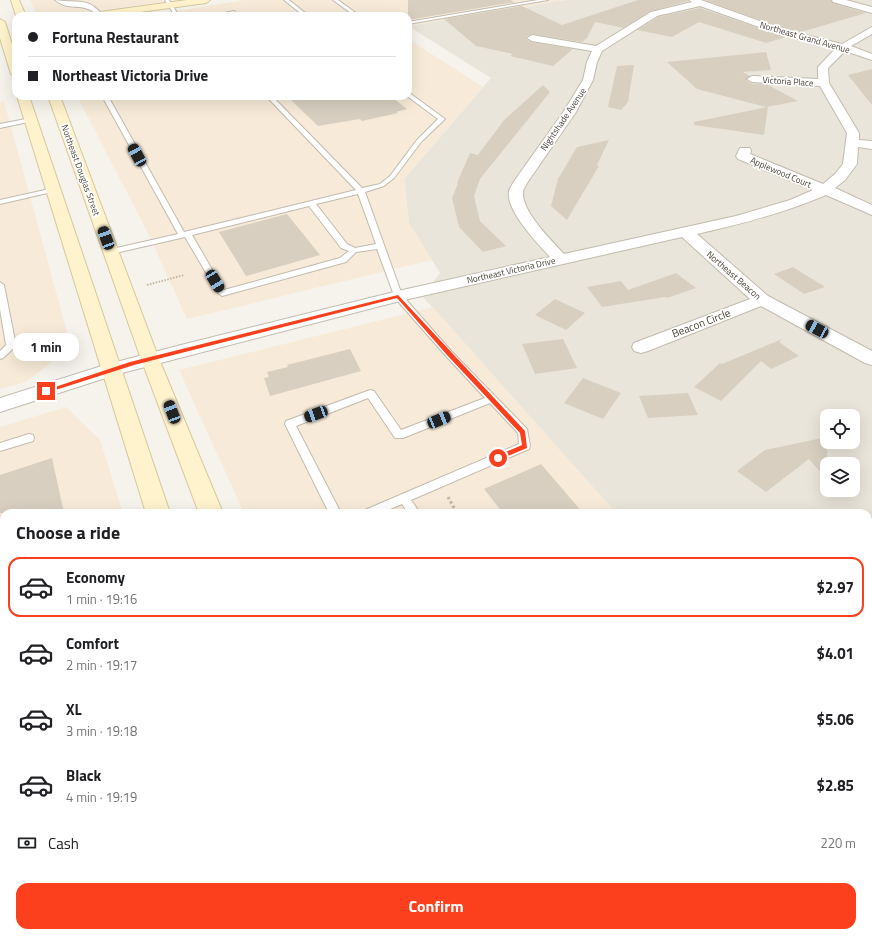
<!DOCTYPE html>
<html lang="en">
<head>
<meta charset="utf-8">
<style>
  body { margin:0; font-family:"Titillium Web",sans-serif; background:#f6f6f6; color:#202124; height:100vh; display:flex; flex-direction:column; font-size:15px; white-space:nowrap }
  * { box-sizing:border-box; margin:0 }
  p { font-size:13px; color:#757577 }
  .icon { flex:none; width:22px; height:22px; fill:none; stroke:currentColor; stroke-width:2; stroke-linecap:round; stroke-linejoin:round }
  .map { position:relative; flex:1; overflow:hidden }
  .details { position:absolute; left:0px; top:509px; width:872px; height:428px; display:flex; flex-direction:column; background:#fff; border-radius:12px 12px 0 0; box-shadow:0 4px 16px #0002 }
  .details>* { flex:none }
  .banner { position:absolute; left:12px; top:12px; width:400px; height:88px; border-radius:12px; box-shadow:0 4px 16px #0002; display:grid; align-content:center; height:88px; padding:0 16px; background:#fff }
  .controls { position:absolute; left:820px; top:409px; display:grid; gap:8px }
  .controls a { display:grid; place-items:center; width:40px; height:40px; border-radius:8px; background:#fff; box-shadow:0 4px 16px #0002; font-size:20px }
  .end { position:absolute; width:18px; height:18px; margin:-9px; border:5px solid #fc3f1d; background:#fff; box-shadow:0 0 0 2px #fff }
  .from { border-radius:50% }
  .bubble { position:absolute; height:28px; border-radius:12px; background:#fff; box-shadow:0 4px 16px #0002; font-size:13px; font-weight:700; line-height:28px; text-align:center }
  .car { position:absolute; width:12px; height:24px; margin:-12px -6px; border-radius:5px; box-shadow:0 0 3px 1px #0007; background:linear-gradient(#222 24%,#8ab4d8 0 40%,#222 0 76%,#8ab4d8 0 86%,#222 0) }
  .banner b { display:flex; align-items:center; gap:14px; height:38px; font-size:15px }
  .banner b+b { border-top:1px solid #e0e0e0 }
  .banner i { width:10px; height:10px; background:#202124 }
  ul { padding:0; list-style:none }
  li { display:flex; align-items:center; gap:12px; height:60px; margin:0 8px 6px; padding:0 8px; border:2px solid transparent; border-radius:12px }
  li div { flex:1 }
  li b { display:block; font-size:15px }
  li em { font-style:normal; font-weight:700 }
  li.active { border-color:#fc3f1d }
  li>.icon { width:36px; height:36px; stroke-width:1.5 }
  h2 { padding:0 16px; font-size:18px; line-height:48px }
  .pay { display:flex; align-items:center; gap:10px; height:44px; padding:0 16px; font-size:15px }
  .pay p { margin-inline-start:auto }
  .primary-button { display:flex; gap:8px; margin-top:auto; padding:8px 16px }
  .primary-button a { flex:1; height:46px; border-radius:12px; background:#fc3f1d; color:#fff; font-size:16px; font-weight:700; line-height:46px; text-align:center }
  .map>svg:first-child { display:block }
  .residential { fill:#eae5da; fill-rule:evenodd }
  .commercial { fill:#f7ead8 }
  .building { fill:#d8cfc1 }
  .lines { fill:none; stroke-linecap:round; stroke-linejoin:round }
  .lane-casing { stroke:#c2bbae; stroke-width:2 }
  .street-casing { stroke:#c2bbae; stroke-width:2 }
  .secondary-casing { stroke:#d6c79b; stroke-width:2 }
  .path-far1 { stroke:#c4b79f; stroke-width:2; stroke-dasharray:1.5 1.5; stroke-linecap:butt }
  .path { stroke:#c4b79f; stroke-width:3; stroke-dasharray:2.5 2.5; stroke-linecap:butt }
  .lane { fill:#fff; fill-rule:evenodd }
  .street { fill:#fff; fill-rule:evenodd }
  .secondary { fill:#fff3cd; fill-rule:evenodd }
  .route { fill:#fc3f1d }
  .labels { text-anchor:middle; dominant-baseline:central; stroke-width:3.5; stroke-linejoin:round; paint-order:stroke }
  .far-street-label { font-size:9px; fill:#4b4439; stroke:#fff }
  .street-label { font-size:11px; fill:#4b4439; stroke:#fff }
</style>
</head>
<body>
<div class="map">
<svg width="872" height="937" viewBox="0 0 872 937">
  <rect width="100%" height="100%" fill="#f6f3ec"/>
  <path class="residential" d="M566,0H872V800L868,795V513H616L422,296L440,273L409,223L404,179L491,78L408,26ZM827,416H853V442H827ZM827,464H853V490H827Z"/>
  <path class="commercial" d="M30,0H177L53,16H46L36,12Z
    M245,0H566L408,26V16H145Z
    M408,39L483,87L404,179L409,223L432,260L187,319L148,233L77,96H408Z
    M4,101L71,347L26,382L0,389V102Z
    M433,307L616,513H244L179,370Z
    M66,407L100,440L123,513H4V933H255L257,937H0V427Z
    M868,795L872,800V937H424L422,933H868Z"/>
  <path class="building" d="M408,0H510L515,2L408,20Z
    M638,0H688V1L651,11L623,28L595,22L587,38L582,42L532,34L526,37V39L532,42L573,49L553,66L510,56L513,54L476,46L444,19L522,6L562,25Z
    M705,0H831L833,3L866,13L801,32L785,29Z
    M700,8L779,35L786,37L766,43L699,22L672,37L637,30L658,17Z
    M766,52L771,70L743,72L750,76L746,80L752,84H766L798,101L766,107L697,89L667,62Z
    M634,65L628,102L621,110L608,107L617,66Z
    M872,69V105L848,75Z
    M543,85L550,92L480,179L474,196L480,221L506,246L483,252L459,227L452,198L458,184L457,183L470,153L478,155L504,120Z
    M287,96H390L407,109L396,112L398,113L362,121L360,119L318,126Z
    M768,107L764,135L694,125V122Z
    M609,140L597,165L599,166L567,220L551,206L558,179L577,147Z
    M287,214L320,255L246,276L219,232Z
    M793,267L825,287L804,294L774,274Z
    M676,273L696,288L667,298L665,297L602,307L587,287L621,281L628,290Z
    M555,299L585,313L566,330L535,315Z
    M563,339L577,368L535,374L522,344Z
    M782,339L779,342L799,356L771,369L761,361L721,401L694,387L720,363L722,364Z
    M350,349L361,371L270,396L264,378L269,377L267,372L288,367L287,365Z
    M583,378L621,393L603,419L564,403Z
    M688,393L698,415L648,418L639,396Z
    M827,437V442H830L827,445V480L809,459L766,492L737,471L765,450Z
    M52,458L64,513H0V475Z
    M541,464L583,513H503L484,489Z"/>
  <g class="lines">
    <g class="lane-casing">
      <path id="lane" d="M55,0C58,0 61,1 64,1C85,2 89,0 103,15L99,16C81,0 71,13 55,0Z
        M165,0H169L179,16H175Z
        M284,0H289L309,16H304Z
        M333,0H338L360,16H355Z
        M538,0H548L408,24V22Z
        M234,11L240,16H235L233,14L209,16Z
        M408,92L445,119L421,142L394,178L384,186L365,192L402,295L452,352L527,429L530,446L529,449L411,500L420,513H408L402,504L381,513H363L365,510L519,444L518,433L490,403L403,438H395L368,398L296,426L341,513H329L285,424L286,421L370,390L374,391L401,430L485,398L446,356L395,298L377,249L356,252L346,262L222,296L218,293L185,237L111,254H108V250L178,234L102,96H108L184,232L356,190L266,96H272L362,188L380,184L390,176L417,140L438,119L407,96ZM358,194L376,244L355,248L347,244L316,204ZM309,206L341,248L349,251L340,258L224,290L192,235Z
        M31,118L33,119V121L0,128V124Z
        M54,188L56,189V191L0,204V200Z
        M0,282L4,285L16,346L3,358L0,359V351L6,345L0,309Z
        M29,434L33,435L34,438L33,441L0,451V443Z
        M868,881L872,883V903L868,901Z
        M586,933H607L605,937H584Z
        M631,933H651L653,937H633Z"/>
    </g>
    <g class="street-casing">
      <path id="street" d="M689,0H701L785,30L842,44L872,27V34L851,46L872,54V60L845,51L828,68L829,83L859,133V140L872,141V149L858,147L857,164L845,180L835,188L872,205V215L826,195C784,213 741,224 697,234L768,296L872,351V365L865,363L761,306L648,351L641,353L634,351L632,347L634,343L750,299L682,237L400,301L118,374L0,412V398L105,365L181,345L398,291L550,257C538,244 505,210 509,191C510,188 513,183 515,180L564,111L583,80L587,62L592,51L532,41L527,38L532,35L596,46L651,12L692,2ZM700,6L779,34L836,48L818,67V79L752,76L747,79L752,82L820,86L847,133L843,164L835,174L823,184L750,154L751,151L750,148H740L736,156L738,159L813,190L790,200L736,216L564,254C552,241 521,211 523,192C523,189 526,186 527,183L576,112L593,80L597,62L602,51L657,16Z
        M832,0H846L872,7V13L833,2Z
        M872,518V538L869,539L868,520Z"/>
    </g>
    <g class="secondary-casing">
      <path id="secondary" d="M11,0H19L26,16H16Z
        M187,0H210L206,3L111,16H87L92,13Z
        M0,19L5,22L16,57V77L11,74L0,38Z
        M17,96H29L170,513H146Z
        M48,96H60L159,359L223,513H199L141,359Z
        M275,933H311L313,937H277Z
        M356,933H392L393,937H357Z"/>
    </g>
    <path class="path-far1" d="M147,285L184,275"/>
    <path class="path" d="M448,497L457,513"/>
    <use href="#lane" class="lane"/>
    <use href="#street" class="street"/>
    <use href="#secondary" class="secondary"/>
  </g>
  <path class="route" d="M398,295L525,431L527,448L501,459H496V456L522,445L520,433L447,355L397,298L134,365L46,393L43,391L130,362Z"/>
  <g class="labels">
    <g class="far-street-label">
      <text transform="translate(805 37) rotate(16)">Northeast Grand Avenue</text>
      <text transform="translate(788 81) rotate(4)">Victoria Place</text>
      <text transform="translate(563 119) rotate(-56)">Nightshade Avenue</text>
      <text transform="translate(81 170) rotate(70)">Northeast Douglas Street</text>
      <text transform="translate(781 172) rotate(23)">Applewood Court</text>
      <text transform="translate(511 270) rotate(-13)">Northeast Victoria Drive</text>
      <text transform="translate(734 275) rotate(41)">Northeast Beacon</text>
    </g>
    <g class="street-label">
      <text transform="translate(701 323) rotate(-21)">Beacon Circle</text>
    </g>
  </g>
</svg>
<div class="controls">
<a><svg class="icon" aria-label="locate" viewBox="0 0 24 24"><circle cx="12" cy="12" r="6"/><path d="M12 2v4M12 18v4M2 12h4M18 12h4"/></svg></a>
<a><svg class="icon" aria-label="layers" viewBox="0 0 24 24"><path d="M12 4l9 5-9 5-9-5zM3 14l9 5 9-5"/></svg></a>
</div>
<i class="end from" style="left:498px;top:458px"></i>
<i class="end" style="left:46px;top:391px"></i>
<div class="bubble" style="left:13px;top:333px;width:66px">1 min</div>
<i class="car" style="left:137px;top:155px;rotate:331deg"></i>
<i class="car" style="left:106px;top:238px;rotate:340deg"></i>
<i class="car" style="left:215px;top:281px;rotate:149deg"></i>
<i class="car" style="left:817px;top:329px;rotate:298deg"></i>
<i class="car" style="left:172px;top:412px;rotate:339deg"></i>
<i class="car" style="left:316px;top:414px;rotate:250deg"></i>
<i class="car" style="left:439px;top:420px;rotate:68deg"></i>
<div class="banner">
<b><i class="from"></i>Fortuna Restaurant</b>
<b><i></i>Northeast Victoria Drive</b>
</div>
<section class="details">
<h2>Choose a ride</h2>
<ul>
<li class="active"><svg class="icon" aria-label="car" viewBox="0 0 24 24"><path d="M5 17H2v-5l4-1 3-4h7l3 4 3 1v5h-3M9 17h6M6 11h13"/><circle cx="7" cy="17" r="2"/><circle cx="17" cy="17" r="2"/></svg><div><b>Economy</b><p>1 min · 19:16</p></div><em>$2.97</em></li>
<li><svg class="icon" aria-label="car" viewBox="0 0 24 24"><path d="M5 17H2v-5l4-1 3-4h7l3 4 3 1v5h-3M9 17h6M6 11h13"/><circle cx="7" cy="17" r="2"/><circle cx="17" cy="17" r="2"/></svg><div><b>Comfort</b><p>2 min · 19:17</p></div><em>$4.01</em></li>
<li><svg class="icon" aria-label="car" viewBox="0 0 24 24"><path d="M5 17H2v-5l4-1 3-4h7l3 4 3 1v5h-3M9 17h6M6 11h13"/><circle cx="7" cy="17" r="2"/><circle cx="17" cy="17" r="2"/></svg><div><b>XL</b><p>3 min · 19:18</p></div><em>$5.06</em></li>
<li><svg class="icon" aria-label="car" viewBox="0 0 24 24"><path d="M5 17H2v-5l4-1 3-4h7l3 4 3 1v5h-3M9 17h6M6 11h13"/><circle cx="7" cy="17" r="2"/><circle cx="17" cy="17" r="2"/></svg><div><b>Black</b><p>4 min · 19:19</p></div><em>$2.85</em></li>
</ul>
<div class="pay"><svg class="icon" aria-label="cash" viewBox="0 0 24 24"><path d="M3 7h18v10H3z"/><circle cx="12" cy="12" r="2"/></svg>Cash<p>220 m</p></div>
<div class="primary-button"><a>Confirm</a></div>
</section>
</div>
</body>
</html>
